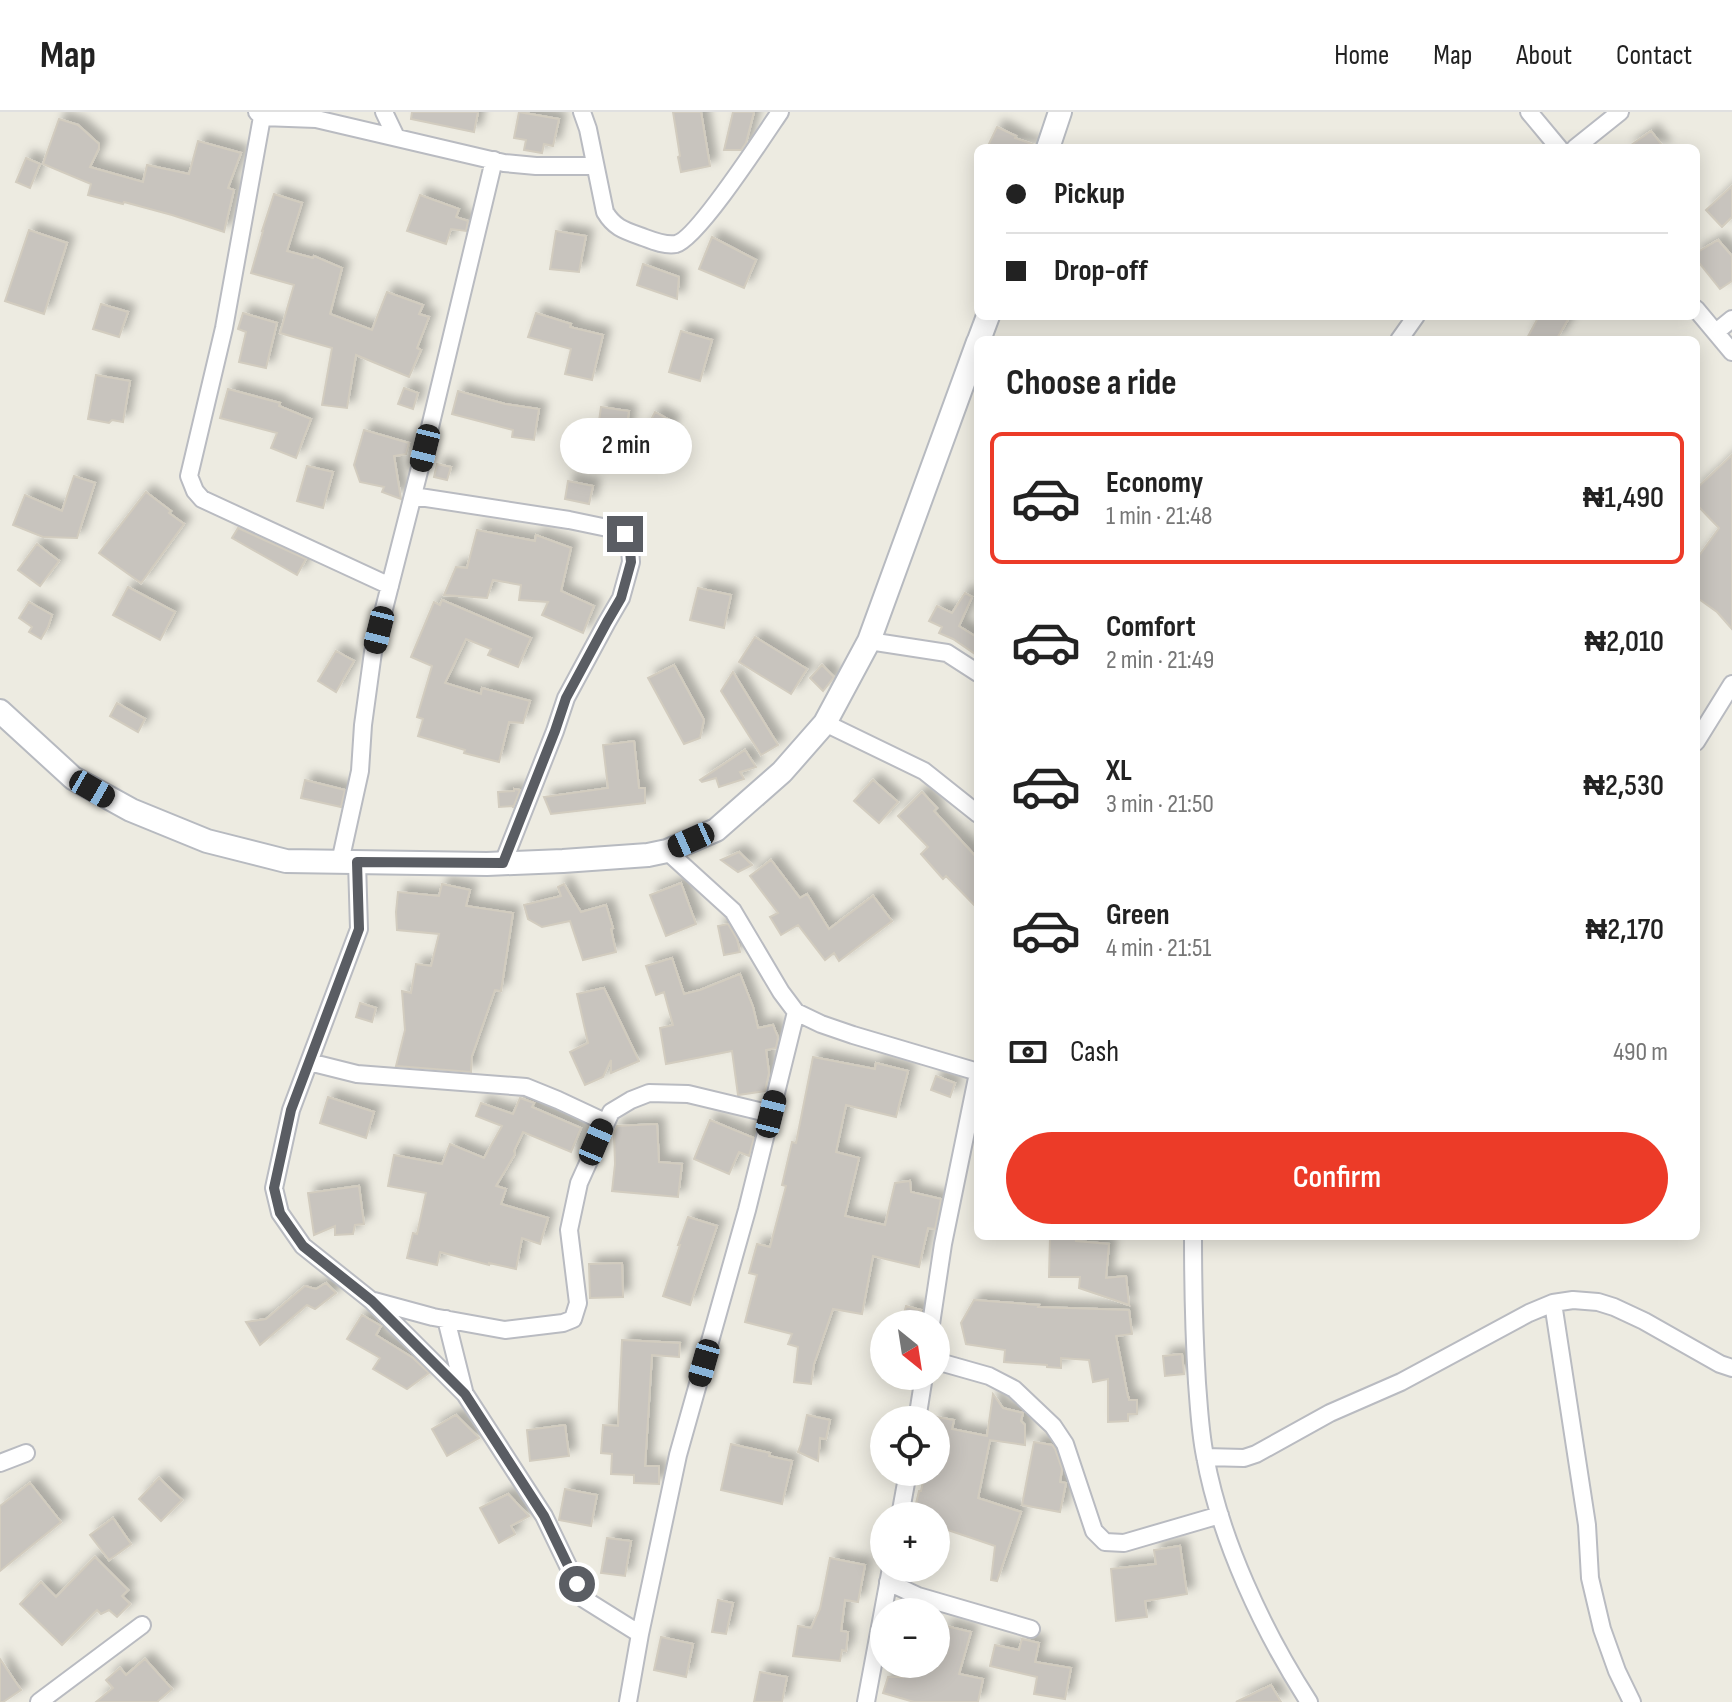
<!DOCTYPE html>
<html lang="en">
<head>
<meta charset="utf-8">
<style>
  body { margin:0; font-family:"Sofia Sans Condensed",sans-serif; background:#f2f2f2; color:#222; height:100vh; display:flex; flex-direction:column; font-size:30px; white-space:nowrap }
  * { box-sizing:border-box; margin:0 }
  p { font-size:26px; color:#767676 }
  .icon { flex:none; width:44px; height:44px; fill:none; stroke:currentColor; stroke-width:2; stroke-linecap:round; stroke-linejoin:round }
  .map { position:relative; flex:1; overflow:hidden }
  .sheet { position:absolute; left:974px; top:224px; width:726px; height:904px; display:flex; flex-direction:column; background:#fff; border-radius:12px; box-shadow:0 4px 20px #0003 }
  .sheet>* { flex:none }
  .banner { position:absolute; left:974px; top:32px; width:726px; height:176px; border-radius:12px; box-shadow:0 4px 20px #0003; display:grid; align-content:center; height:176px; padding:0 32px; background:#fff }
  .needle { width:52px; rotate:150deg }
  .controls { position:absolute; left:870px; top:1198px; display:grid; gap:16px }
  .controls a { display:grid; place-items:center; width:80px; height:80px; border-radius:50%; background:#fff; box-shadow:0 4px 20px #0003; font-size:40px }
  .end { position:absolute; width:36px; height:36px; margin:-18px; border:10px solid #5a5d63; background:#fff; box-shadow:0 0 0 4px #fff }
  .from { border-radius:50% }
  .bubble { position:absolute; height:56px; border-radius:28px; background:#fff; box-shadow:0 4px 20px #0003; font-size:26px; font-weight:600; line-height:56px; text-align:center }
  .car { position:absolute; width:24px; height:48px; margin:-24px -12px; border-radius:10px; box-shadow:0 0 6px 2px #0007; background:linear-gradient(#222 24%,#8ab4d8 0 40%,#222 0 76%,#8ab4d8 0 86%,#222 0) }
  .banner b { display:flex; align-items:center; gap:28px; height:76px; font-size:30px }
  .banner b+b { border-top:2px solid #e0e0e0 }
  .banner i { width:20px; height:20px; background:#222 }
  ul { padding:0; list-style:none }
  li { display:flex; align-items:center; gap:24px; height:132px; margin:0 16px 12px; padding:0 16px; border:4px solid transparent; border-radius:12px }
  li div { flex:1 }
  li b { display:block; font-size:30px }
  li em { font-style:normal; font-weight:600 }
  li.selected { border-color:#ec3b28 }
  li>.icon { width:72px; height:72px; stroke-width:1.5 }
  h2 { padding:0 32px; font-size:36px; line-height:96px }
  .pay { display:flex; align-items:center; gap:20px; height:88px; padding:0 32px; font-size:30px }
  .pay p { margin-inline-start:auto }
  .primary-button { display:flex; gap:16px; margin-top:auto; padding:16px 32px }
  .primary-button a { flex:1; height:92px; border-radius:48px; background:#ec3b28; color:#fff; font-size:32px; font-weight:600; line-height:92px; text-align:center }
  header { display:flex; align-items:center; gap:48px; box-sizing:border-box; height:112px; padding:0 40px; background:#fff; border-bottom:2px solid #e0e0e0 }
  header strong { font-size:38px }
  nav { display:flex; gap:44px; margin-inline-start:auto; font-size:28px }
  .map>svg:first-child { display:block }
  .building { fill:#c8c4be; stroke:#d2ccbf; stroke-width:2; filter:url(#shadow) }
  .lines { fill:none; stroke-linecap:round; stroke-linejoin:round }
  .minor-casing { stroke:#b9bbc1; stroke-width:20 }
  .secondary-casing { stroke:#b7bac0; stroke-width:26 }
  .minor { stroke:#fff; stroke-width:16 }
  .secondary { stroke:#fff; stroke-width:22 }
  .route { stroke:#5a5d63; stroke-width:10 }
</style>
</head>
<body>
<header>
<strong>Map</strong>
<nav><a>Home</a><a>Map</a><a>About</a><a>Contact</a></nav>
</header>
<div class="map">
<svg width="1732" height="1590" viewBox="0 0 1732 1590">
  <defs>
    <filter id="shadow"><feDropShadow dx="7" dy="-7" stdDeviation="4" flood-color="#0004"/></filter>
  </defs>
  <rect width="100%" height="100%" fill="#edebe1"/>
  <path class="building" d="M412,0H478L474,20L411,7Z
    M519,0L559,7L553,34L544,32L542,41L524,38L526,28L514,26Z
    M673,0H701L710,54L681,60L678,45L680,44Z
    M733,0H754L746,31L741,38H724Z
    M59,7L78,13L99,32V36L90,55L143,70L147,53L189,62L198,29L241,41L228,76L234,78L224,120L172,103L124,90L123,92L88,83L91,72L43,52Z
    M997,15L1016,24L1015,26L1035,33L1034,36H987Z
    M1651,19L1664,36H1627Z
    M26,46L40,52L30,76L16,70Z
    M1732,74V105L1722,115L1706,98Z
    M274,82L302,91L287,139L313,146L314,144L342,156L330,202L372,218L387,180L423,193L419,202L429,205L417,236L421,238L409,265L356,243L347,296L322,293L332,236L280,221L294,173L251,161L263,119H262Z
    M420,83L459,97L456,105L468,109L466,119L451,117L446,132L407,119Z
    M29,118L67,131L44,202L5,189Z
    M556,119L586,124L579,160L550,157Z
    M712,125L756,148L744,176L699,157Z
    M1718,128L1732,144V169L1720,177L1696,147V141Z
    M643,152L679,165L677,187L637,173Z
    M101,192L128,200L119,225L93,217Z
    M243,201L277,211L266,256L239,250L246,220L238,217Z
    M536,201L571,212L570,215L603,223L592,268L565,262L571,237L528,225Z
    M1539,204H1570L1556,228H1526Z
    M681,219L712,228L700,269L669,260Z
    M96,263L130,269L123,310L112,308L109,311L88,307Z
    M404,276L418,281L413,297L398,292Z
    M228,277L280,291L279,294L311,307L296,346L271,336L277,321L220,306Z
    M458,279L505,292L539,297L534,328L512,325L513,318L452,302Z
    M601,295L629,299L624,333L596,330Z
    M655,300L673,310L657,341L639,331Z
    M364,318L409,331L406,342L394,344L401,387L382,380L384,375L360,370L354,353Z
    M1732,343V517L1717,500L1696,485V448L1719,416L1696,392V377Z
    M437,352L451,355L447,368L434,365Z
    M307,354L333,360L323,396L297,389Z
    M74,364L95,371L77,426L43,425L13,413L25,383L62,399Z
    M568,369L593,374L589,392L565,387Z
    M146,380L171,399L169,401L184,412L141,471L99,441Z
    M238,416L306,447L297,463L232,426Z
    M477,418L535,429L536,423L571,436L561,479L594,494L583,521L542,503L548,490L519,488L521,473L493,468L487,486L444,483L456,455L467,456Z
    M37,432L59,449L40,474L18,458Z
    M128,475L175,500L160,528L113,503Z
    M698,476L731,483L724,516L690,508Z
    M965,481L972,485L959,514L978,526V544L953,527L939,521L942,515L929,509L937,494L952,501Z
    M442,488L531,526L518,555L488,543L491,537L466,527L445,571L481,582L482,576L530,589L523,611L509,610L499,650L464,641L465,638L418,624L423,607L417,605L432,554L411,545L434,490L440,493Z
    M29,490L52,503L48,515L41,527L29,520L32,515L19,506Z
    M755,525L807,557L791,582L739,550Z
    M336,539L354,549L336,580L318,569Z
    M674,553L704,608L700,626L684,632L648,566Z
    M822,553L834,565L823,579L810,566Z
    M733,560L778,633L761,643L721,579Z
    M117,591L145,607L138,620L110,604Z
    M634,629L639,676H645V691L551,702L544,685L608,676L603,633Z
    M745,638L756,655L740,660L744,667L719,675L716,666L702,670L700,668Z
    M305,668L345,678L341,695L301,686Z
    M873,668L898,690L879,711L854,689Z
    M514,677L520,678L513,696V694L499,695L498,680L514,679Z
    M922,680L937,696L934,699L978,747V797L946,764L943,767L921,742L928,735L898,704Z
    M739,740L752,753L738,760L721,748Z
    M771,748L800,786L807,782L829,817L873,784L892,809L839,849L834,841L825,848L798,813L781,823L770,805L778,801L750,764Z
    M681,771L696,812L666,824L650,783Z
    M442,772L470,778L466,794L513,801L501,879L495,878L472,944L471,960L396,954L405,918L402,879L411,881L416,852L431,854L439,822L397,818L396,800L398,780L439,784Z
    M564,772L581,800L606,793L613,816L611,817L616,840L583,848L570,809L542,815L528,807L524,793L561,784L558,775Z
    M728,812L737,827L740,840L724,843L718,814Z
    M672,846L684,882L700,878L740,862L753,895L758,916L773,913L778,925L776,936L766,938L769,961L765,979L738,983L732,939L666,952L660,916L673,913L664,880L656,883L646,854Z
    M604,876L639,949L611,961V948L603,965L585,973L570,940L588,931L577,882Z
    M360,891L376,896L372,910L356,905Z
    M813,945L875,957L876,951L908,959L896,1005L846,993L836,1040L859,1046L845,1104L885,1113L895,1071L910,1069L911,1080L941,1087L935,1117L928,1116L919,1155L873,1144L862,1202L833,1197L814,1252L811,1272L794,1270L798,1235L788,1232L792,1222L745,1210L757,1163L749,1161L757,1132L770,1135L786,1074L782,1073L792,1030L796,1031Z
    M936,964L955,971L950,985L931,978Z
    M328,985L374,1000L366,1026L320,1011Z
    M520,986L534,991L532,995L581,1016L571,1040L523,1020L514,1039L515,1042L496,1074L506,1077L501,1092L548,1106L540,1132L522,1126L516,1157L489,1151V1153L440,1140L437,1153L407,1146L413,1121L417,1122L426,1081L388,1074L394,1043L442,1052L450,1032L484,1046L502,1014L476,1004L481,991L513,1002Z
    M710,1008L754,1026L749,1044L739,1040L729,1062L694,1047Z
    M657,1012L659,1050L682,1052L678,1085L612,1079L615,1052L614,1021L617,1014Z
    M359,1074L364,1112L355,1113L353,1122L335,1123V1114L314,1123L308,1081Z
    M688,1105L717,1114L690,1193L663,1184L680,1133H678Z
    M1050,1124H1076V1129L1109,1132L1106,1166L1126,1164L1129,1193L1079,1176L1080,1165H1049Z
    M622,1151L623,1185L590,1186L589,1152Z
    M326,1171L336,1181L315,1197L307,1193L260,1233L246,1210L266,1207L305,1174L316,1177Z
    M974,1188L1039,1193L1038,1195L1129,1198L1132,1222L1116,1224L1128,1285H1129V1288H1137V1302H1128V1309L1108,1310V1267L1093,1270L1089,1248L1061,1246V1256L1047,1255V1253L1004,1250L1005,1238L966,1232L961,1211Z
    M906,1194L921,1198L918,1212H901Z
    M362,1203L381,1214L376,1223L413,1246L429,1261L407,1277L373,1257L380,1246L347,1227Z
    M622,1228L680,1231L679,1245L652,1243L645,1354H659V1372L634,1371V1363L611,1362L612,1342L601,1341L603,1313L618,1314Z
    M1182,1242L1184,1262L1165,1264L1163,1244Z
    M993,1282L1003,1296L1023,1301L1021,1309L1025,1313V1333L990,1328L978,1386L1021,1400L997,1469L991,1468L995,1434L936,1414V1404H913L919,1379H921L925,1360H936V1305L954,1308L952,1317L987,1324Z
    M456,1303L479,1326L447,1344L432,1317Z
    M807,1303L830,1308L826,1327L820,1326L818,1349L798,1340L801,1332Z
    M565,1313L569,1344L530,1349L527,1318Z
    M1034,1330L1052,1333L1055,1337L1062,1357L1060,1370L1066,1371L1060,1400L1022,1393Z
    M731,1332L770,1341L769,1344L792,1349L782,1392L721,1378Z
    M159,1366L182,1388L161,1409L139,1387Z
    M30,1371L61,1410L0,1459V1394Z
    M565,1377L597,1383L591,1414L559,1408Z
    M508,1382L529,1404L511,1414L515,1422L499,1431L480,1396Z
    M113,1406L131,1432L109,1448L90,1423Z
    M607,1426L631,1429L625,1464L601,1461Z
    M1180,1434L1187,1482L1145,1489L1147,1505L1116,1509L1111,1457L1156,1452L1154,1438Z
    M95,1445L128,1478L122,1484L130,1492L117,1505L109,1498L101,1502L97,1498L62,1533L20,1492L41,1470L56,1485Z
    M830,1446L865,1453L858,1490L845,1488L841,1519L848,1520L846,1539L842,1538L840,1549L793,1544L798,1514L811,1516L820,1497Z
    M718,1488L733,1491L726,1522L712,1520Z
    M946,1514L971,1520L959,1562L983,1567L978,1590H914L883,1581L888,1565H903L907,1552H916L934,1556Z
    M661,1525L693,1532L686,1565L654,1558Z
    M1022,1527L1039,1531L1035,1550L1071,1556L1065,1587L1034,1582L1037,1565L990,1554L995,1533L1019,1538Z
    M0,1547L21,1578L3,1590H0Z
    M145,1547L172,1577L157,1590H96L113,1576L106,1568L120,1556L126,1563Z
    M760,1560L787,1565L782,1590H754Z
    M1271,1573L1281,1590H1236Z"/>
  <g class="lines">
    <g class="minor-casing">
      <path id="minor" d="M257,0L262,5L316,7L504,51L536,54H595
        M384,0L396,25
        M582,0L588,17L605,100C614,115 623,118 640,124C651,128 664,134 676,132C697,127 765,22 780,0
        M1529,0L1559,36
        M262,5L224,216L189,364L195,379L202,387L390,474
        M1575,36L1620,0
        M1696,197L1732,240
        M1716,220L1732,207
        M1399,228L1416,204
        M413,384L569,408L617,418L625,422L629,426L631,450L621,486L607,510L566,586L555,619L503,751
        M869,529L947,541L978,561
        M825,611L924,659L978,702
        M1696,630L1732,572
        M667,739L733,799L781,880L796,900L821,912L853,923L978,960
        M340,750L360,659L363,613L373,540L425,336L494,48
        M357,750L359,817L291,998L274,1076L280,1101L303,1134L372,1189L465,1282L544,1404L584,1487L640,1522
        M309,950L357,962L526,975L558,988L605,1010
        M1193,1124C1193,1173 1194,1222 1197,1271C1199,1295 1200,1320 1205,1344C1220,1427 1263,1519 1309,1590
        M374,1189L433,1205L505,1218L563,1211L573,1207L578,1191L569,1118L579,1071L611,1000L631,988L649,981L688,982L771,1002
        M1553,1191L1587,1413L1590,1466L1602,1517L1617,1559L1632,1590
        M446,1207L464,1279
        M931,1212L943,1132L978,961
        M936,1249L989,1264L1014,1277L1053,1314L1065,1332L1094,1419L1105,1430L1124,1431L1220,1403
        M917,1308L924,1264
        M1205,1345L1244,1346L1256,1342L1330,1301L1401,1270L1529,1201L1553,1191L1573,1188L1598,1190L1614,1195L1644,1209L1720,1252L1732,1256
        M0,1351L26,1341
        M900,1404L908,1360
        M888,1470L918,1484L1031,1517
        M39,1590L142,1513
        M628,1590L640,1522L678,1343L747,1098L796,900
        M866,1590L891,1456"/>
    </g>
    <g class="secondary-casing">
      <path id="secondary" d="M1048,36L1060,0
        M979,228L988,204
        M0,599L73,666L131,698L207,729L286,749L487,752L563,749L648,743L667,739L716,718L782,660L825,611L869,529L978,230"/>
    </g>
    <use href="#minor" class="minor"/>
    <use href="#secondary" class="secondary"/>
  </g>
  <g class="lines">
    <path class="route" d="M577,1472L544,1404L465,1282L372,1189L303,1134L280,1101L274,1076L291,998L359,817L357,750L503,751L555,619L566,586L607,510L621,486L631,450L629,426L625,422"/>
  </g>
</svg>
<div class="controls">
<a><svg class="needle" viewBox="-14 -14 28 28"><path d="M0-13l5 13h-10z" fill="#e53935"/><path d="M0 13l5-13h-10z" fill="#767676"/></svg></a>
<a><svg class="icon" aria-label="locate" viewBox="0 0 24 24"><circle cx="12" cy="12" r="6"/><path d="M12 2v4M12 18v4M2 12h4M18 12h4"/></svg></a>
<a>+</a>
<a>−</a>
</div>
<i class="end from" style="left:577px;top:1472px"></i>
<i class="end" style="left:625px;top:422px"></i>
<div class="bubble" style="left:560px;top:306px;width:132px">2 min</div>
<i class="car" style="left:425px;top:336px;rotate:194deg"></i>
<i class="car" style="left:379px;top:518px;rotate:194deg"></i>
<i class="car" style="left:92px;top:677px;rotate:120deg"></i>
<i class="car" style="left:691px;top:728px;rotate:246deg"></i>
<i class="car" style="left:771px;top:1002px;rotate:14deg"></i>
<i class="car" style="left:596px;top:1030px;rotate:23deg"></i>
<i class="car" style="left:704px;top:1251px;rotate:196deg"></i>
<div class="banner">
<b><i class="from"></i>Pickup</b>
<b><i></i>Drop-off</b>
</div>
<section class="sheet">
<h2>Choose a ride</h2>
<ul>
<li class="selected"><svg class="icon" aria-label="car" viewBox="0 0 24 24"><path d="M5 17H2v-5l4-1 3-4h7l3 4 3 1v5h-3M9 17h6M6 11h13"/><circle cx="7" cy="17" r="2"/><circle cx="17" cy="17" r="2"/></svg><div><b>Economy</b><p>1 min · 21:48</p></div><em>₦1,490</em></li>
<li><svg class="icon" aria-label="car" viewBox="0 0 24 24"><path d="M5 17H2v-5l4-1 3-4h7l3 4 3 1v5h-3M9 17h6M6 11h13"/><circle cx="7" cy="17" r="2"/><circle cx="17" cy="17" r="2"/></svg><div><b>Comfort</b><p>2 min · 21:49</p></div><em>₦2,010</em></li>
<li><svg class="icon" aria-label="car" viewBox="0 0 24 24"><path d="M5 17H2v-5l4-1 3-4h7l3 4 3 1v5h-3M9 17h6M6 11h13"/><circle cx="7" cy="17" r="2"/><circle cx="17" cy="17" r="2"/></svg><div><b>XL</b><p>3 min · 21:50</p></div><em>₦2,530</em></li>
<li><svg class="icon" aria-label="car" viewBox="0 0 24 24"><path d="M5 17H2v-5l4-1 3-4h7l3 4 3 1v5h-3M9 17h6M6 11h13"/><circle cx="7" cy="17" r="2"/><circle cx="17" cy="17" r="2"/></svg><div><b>Green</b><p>4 min · 21:51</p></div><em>₦2,170</em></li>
</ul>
<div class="pay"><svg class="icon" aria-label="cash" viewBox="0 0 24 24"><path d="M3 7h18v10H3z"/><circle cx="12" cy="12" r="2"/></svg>Cash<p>490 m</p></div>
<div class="primary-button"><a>Confirm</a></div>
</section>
</div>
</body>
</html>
